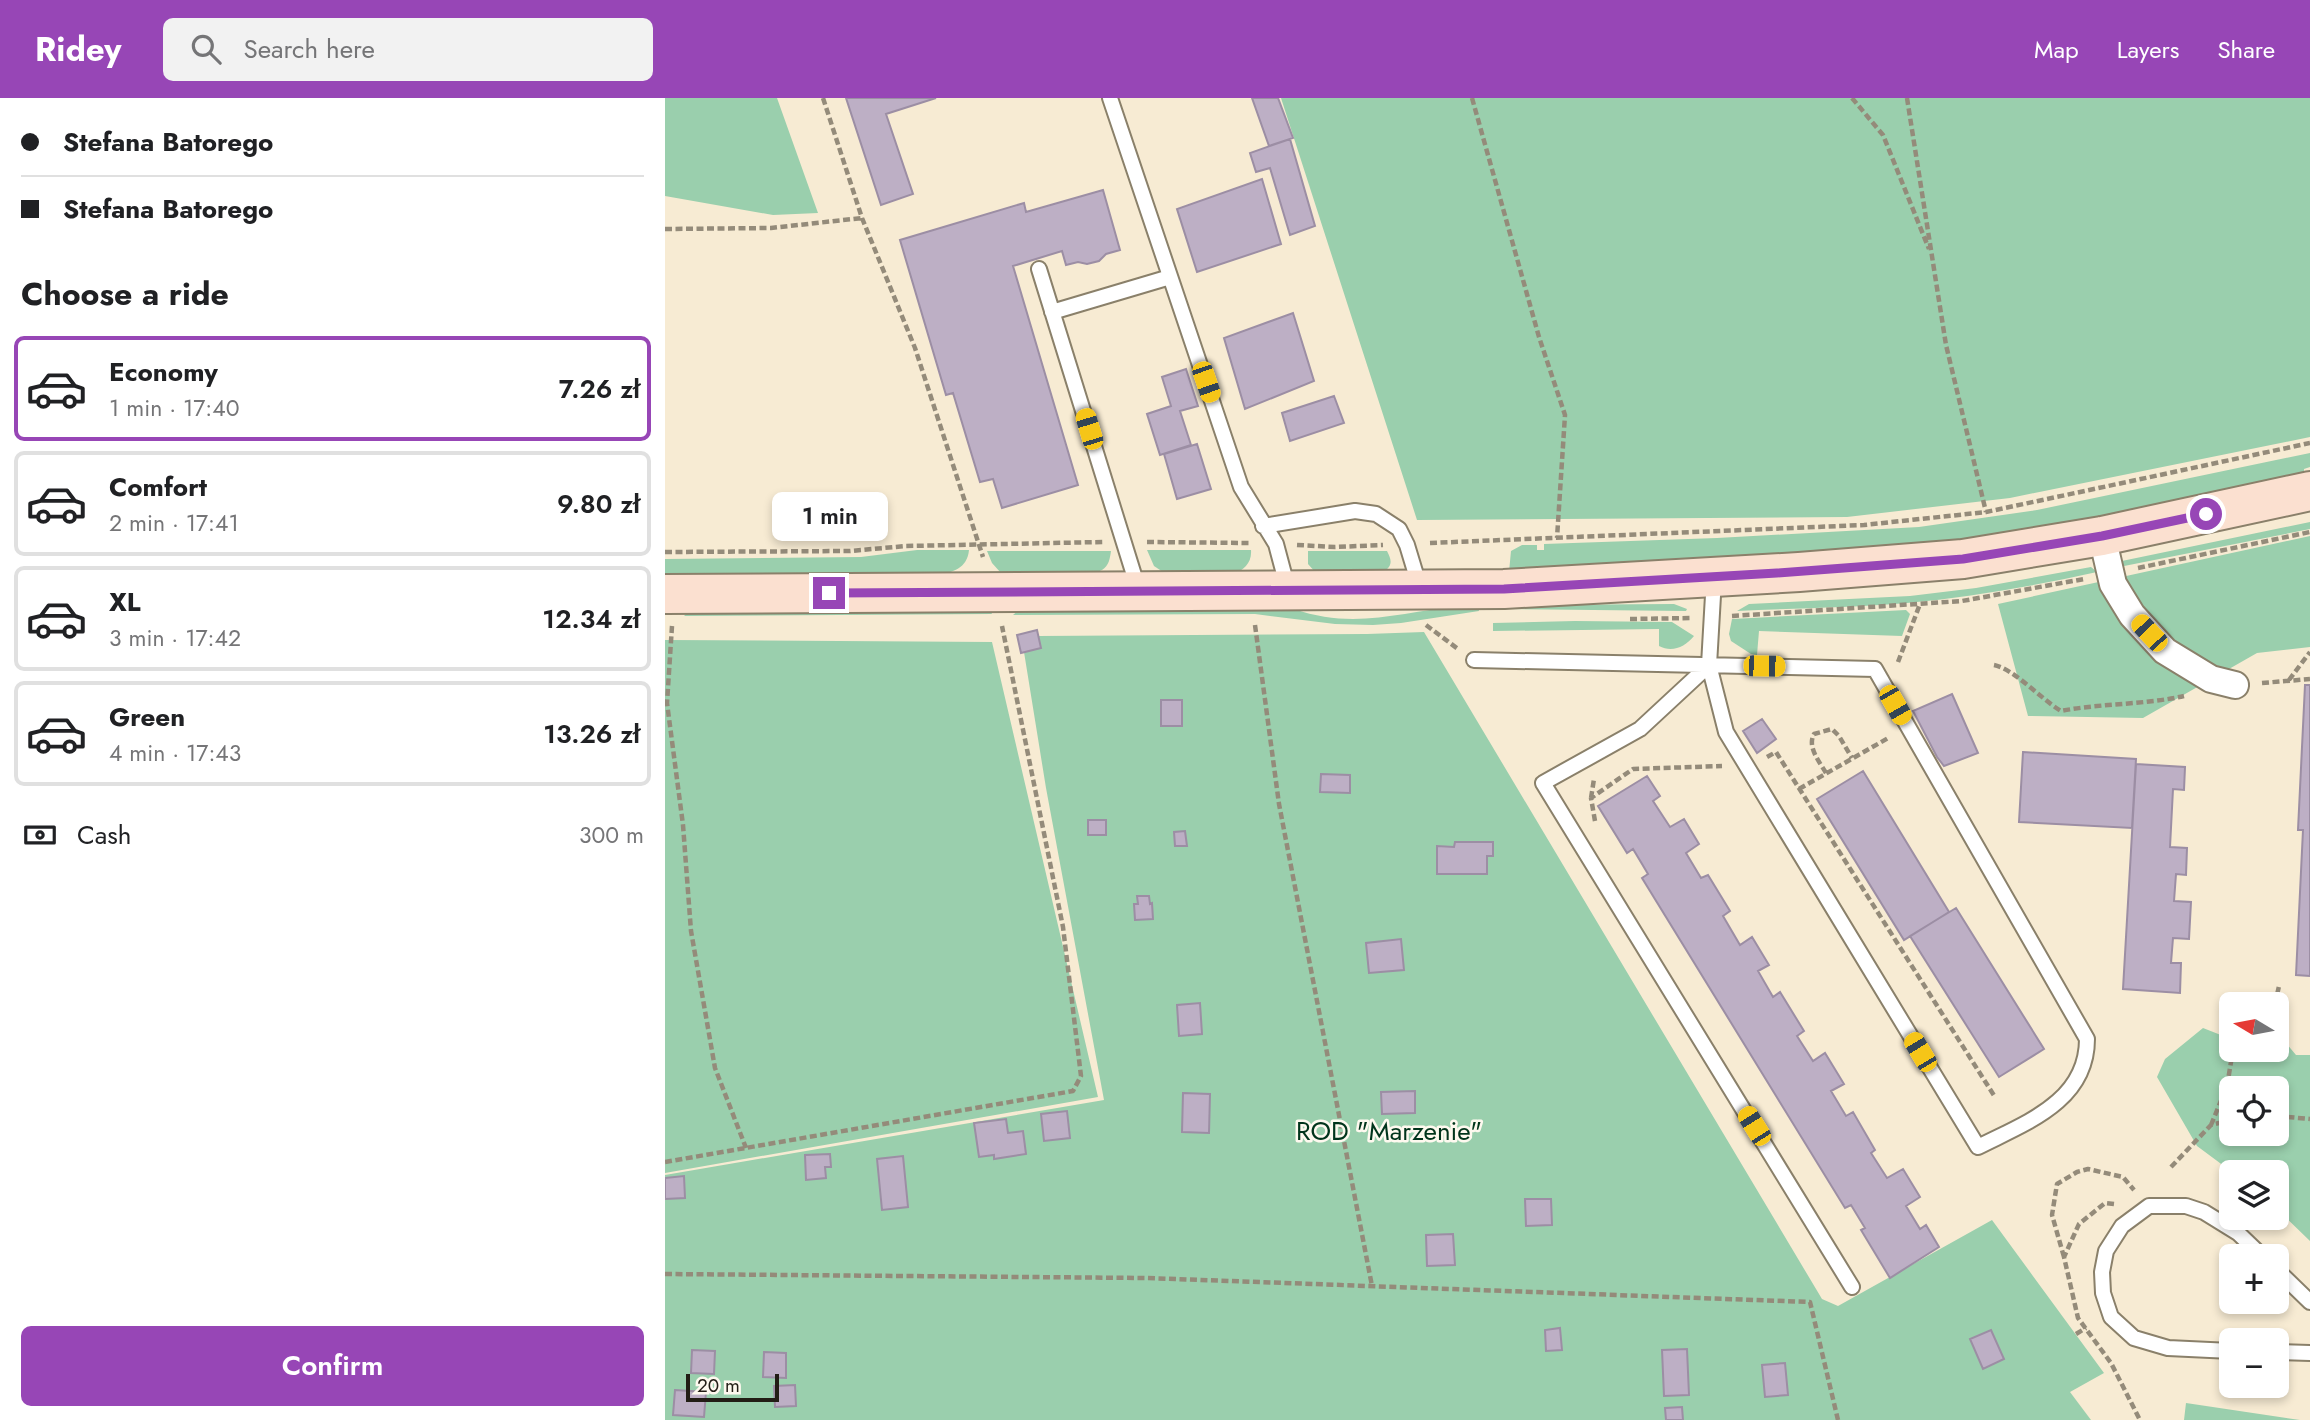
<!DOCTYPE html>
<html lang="en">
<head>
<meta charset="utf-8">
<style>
  body { margin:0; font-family:Jost,sans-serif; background:#f2f2f2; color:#202124; height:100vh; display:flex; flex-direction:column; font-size:26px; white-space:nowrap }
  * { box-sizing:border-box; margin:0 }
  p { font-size:23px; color:#757577 }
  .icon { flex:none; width:38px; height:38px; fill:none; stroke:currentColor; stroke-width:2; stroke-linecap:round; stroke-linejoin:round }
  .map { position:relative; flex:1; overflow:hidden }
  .side { display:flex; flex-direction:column; background:#fff; width:665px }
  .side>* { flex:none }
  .hud { display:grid; align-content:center; height:154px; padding:0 21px; background:#fff }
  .needle { width:46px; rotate:280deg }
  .buttons { position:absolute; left:1554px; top:894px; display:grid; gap:14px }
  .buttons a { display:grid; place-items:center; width:70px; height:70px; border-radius:10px; background:#fff; box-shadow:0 4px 10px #0003; font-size:35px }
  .scale { position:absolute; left:21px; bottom:18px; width:93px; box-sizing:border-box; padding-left:7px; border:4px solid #221d15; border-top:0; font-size:19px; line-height:24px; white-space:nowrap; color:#221d15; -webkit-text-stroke:5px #fef9ef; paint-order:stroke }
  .end { position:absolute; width:32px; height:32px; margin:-16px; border:9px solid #9746b6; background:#fff; box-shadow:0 0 0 4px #fff }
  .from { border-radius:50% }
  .bubble { position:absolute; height:49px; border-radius:10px; background:#fff; box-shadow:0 4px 10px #0003; font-size:23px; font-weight:600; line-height:49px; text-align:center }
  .car { position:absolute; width:21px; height:42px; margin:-21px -10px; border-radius:9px; box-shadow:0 0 5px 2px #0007; background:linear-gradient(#f5c518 24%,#345 0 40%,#f5c518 0 76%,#345 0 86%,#f5c518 0) }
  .hud b { display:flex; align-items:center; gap:24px; height:66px; font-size:26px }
  .hud b+b { border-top:2px solid #e0e0e0 }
  .hud i { width:18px; height:18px; background:#202124 }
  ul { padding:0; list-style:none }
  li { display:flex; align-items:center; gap:21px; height:105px; margin:0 14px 10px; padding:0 7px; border:4px solid #e0e0e0; border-radius:10px }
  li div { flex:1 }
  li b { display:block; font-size:26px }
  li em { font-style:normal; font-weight:600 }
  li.current { border-color:#9746b6 }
  li>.icon { width:63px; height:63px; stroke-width:1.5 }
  h2 { padding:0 21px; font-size:32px; line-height:84px }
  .pay { display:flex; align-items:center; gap:18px; height:77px; padding:0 21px; font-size:26px }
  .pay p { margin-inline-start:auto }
  .button { display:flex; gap:14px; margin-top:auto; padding:14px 21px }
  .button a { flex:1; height:80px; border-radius:10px; background:#9746b6; color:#fff; font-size:28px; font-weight:600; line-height:80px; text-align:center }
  header { display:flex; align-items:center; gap:42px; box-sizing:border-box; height:98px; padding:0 35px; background:#9746b6; color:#fff }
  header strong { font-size:33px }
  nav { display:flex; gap:38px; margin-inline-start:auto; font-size:24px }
  .search { width:490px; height:63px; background:#f2f2f2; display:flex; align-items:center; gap:18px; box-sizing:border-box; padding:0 24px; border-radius:10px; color:#757577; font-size:26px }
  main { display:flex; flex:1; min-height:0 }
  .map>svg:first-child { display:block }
  .green { fill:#9acfad; fill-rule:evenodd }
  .building { fill:#bdafc5; stroke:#9c8ea4; stroke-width:2 }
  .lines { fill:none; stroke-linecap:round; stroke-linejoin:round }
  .lane-casing { stroke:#8a806a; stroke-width:18 }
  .street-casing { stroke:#8a806a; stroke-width:30 }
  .secondary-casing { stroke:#8a806a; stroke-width:42 }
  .path { stroke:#948b7a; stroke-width:4.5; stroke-dasharray:7 3.5; stroke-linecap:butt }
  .lane { stroke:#fff; stroke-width:14 }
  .street { stroke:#fff; stroke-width:26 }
  .secondary { stroke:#fbe0d0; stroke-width:38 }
  .route { stroke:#9746b6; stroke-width:9 }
  .labels { text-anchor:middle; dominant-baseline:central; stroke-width:5; stroke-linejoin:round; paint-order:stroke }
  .park-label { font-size:26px; fill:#00341b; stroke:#fef9ef }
</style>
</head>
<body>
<header>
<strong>Ridey</strong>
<div class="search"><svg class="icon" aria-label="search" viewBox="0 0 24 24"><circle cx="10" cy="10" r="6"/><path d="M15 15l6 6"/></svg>Search here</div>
<nav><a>Map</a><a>Layers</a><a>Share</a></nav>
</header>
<main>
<section class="side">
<div class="hud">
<b><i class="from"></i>Stefana Batorego</b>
<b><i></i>Stefana Batorego</b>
</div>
<h2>Choose a ride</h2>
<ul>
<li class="current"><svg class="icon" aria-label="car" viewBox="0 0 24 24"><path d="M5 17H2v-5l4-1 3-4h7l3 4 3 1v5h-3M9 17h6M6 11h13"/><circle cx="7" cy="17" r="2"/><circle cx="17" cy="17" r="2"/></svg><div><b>Economy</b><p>1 min · 17:40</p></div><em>7.26 zł</em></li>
<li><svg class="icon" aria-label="car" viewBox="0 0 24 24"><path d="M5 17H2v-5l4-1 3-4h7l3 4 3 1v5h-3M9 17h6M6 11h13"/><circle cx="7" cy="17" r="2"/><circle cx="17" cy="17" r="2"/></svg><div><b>Comfort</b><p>2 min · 17:41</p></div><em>9.80 zł</em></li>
<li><svg class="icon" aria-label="car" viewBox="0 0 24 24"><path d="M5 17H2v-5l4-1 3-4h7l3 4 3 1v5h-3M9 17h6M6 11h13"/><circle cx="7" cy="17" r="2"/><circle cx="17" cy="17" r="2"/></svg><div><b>XL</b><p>3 min · 17:42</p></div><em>12.34 zł</em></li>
<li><svg class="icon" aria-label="car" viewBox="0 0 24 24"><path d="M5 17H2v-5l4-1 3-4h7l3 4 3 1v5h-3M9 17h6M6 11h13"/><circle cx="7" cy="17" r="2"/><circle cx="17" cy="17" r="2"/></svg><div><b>Green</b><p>4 min · 17:43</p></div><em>13.26 zł</em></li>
</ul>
<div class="pay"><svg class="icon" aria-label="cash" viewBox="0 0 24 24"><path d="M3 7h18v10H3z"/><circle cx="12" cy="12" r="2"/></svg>Cash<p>300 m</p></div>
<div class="button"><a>Confirm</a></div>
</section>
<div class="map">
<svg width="1645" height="1322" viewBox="0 0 1645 1322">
  <rect width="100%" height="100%" fill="#f7ebd3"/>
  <path class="green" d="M0,0H112L153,115L108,117L0,98Z
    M616,0H1645V339L1345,400L1182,419L752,422Z
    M1645,355V369L1639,371V377L1350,436L1191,454L1006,461L844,474L846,453L857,447H872V452H879V446L1052,440L1254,429L1372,412Z
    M1645,424V431L1449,470L1452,464Z
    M1645,438V549L1592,555L1478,620L1363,618L1333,506Z
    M252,452H304C302,471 288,474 272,477L0,479V461L196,459Z
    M482,452H586C587,465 579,471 568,477L501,476L489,468Z
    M322,453H446C445,460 444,468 437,472C421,481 357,475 336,475L327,465Z
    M643,453H722C726,461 728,466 721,472L651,475L643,466Z
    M1426,469L1432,474C1369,488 1306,499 1242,505C1186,510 1128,510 1072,513L1084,506L1245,498L1311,490Z
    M1009,506L1022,511L1021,513L846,511L845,507Z
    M795,508H813L814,513L736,525L708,527L670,526L590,516L348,517L356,510L629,511C689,532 735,514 795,508Z
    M324,510L327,516L19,518L25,512Z
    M1241,512L1245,516L1237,538L1094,533L1092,557L1086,556L1066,543L1064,536L1067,521Z
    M910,523L1007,524L1029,538C1020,549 1007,555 994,548V531L828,533V525Z
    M759,534L1157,1201L1173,1208L1327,1122L1439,1275L1405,1294L1426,1322H0V1077L439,1002L381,690L359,554L376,550L373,538L702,536Z
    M0,542L327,544L433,999L0,1075Z
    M1538,930L1566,941V952H1612V934L1631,957H1645V1143L1612,1111V1074H1567L1532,1048L1492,979L1500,961ZM1566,990H1612V1036H1566Z
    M1521,1305L1635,1322H1519Z"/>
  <path class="building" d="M181,0H271L221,16L248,96L216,107Z
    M587,0H613L628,40L604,48Z
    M625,41L650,128L625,137L605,70L591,74L585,55Z
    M597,81L616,146L532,174L512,111Z
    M438,92L455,152L441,156L434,163L422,166L413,164L401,167L397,153L348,168L413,387L337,410L328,381L315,384L288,295L281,297L235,142L359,105L361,114Z
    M628,215L649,283L580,311L559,240Z
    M521,271L533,308L515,313L526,347L495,357L482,316L506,308L497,279Z
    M669,298L679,325L625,343L617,315Z
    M532,346L546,391L512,401L499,356Z
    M372,532L376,550L356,555L352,537Z
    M1640,587H1645V878L1631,877L1638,732H1633Z
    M1287,596L1313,655L1279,668L1272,659L1248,613Z
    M496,602H517V628H496Z
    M1097,621L1111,641L1092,655L1078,633Z
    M1358,654L1471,661L1467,730L1354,724Z
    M1471,666L1520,669L1519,692L1508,691L1505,749L1522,750L1521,777L1511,776L1509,803L1526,804L1524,841L1508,840L1506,865H1516L1515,895L1458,891Z
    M1198,673L1284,814L1239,842L1152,701Z
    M656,676L685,677V695L655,694Z
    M982,678L995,698L988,703L1005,729L1019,721L1034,746L1021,755L1036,780L1043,777L1065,813L1058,818L1075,847L1087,839L1104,867L1093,873L1108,899L1115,894L1139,933L1132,938L1148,963L1160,955L1179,986L1166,993L1181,1018L1188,1014L1210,1052L1206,1055L1222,1080L1238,1071L1255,1099L1241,1108L1255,1131L1261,1127L1274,1149L1225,1180L1196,1132L1200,1130L1186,1107L1180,1110L977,780L983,776L968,751L962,755L933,708Z
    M423,722H441V737H423Z
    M520,733L522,748H510L509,734Z
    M790,744H828V758H822V776H772V748L789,749Z
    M472,798H484L485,806L487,805L488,821L470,822L469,806H473Z
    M1291,810L1379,951L1334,979L1245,838Z
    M736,841L739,872L704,875L701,845Z
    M535,905L537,936L514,938L512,907Z
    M750,993V1015L717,1016L716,994Z
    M518,995L545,996L544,1035L517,1034Z
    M402,1013L405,1040L379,1043L376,1016Z
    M341,1021L343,1035L358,1033L361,1056L329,1061V1057L314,1059L309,1025Z
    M165,1056L166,1069H160L161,1080L141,1082L140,1057Z
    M238,1058L243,1109L217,1112L212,1061Z
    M19,1078L20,1100L0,1101V1080Z
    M860,1101H886L887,1127L861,1128Z
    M788,1136L790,1167L762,1168L761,1137Z
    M895,1230L897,1252L881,1253L880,1232Z
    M1326,1232L1339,1261L1318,1271L1305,1241Z
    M1022,1251L1024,1297L999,1298L997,1252Z
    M27,1252L50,1253L49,1276L26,1275Z
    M99,1254L121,1255V1280L98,1279Z
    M1120,1265L1123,1297L1100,1299L1097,1267Z
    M130,1287L131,1308L110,1309L109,1288Z
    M10,1292L41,1294L39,1319L8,1317Z
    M1017,1309L1018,1322H1001L1000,1310Z"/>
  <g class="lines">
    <g class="lane-casing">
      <path id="lane" d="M445,0L576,389L611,446L623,491
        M374,171L473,490
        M387,214L505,179
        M598,428L690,413L711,416L734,431L742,447L755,490
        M809,562L1210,571L1422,941C1422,1004 1360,1025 1313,1049L1061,634L1044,567L1049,480
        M1044,567L975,631L878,685L1187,1189
        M1612,1172L1645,1204
        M1566,1253L1503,1250L1469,1240L1446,1219L1438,1195L1437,1174L1441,1153L1457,1128L1484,1108H1521L1539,1114L1573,1135L1597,1158
        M1612,1254L1645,1255"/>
    </g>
    <g class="street-casing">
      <path id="street" d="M1437,438L1448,486L1467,517L1500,553L1546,581L1570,587"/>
    </g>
    <g class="secondary-casing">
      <path id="secondary" d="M0,496L839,491L1134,474L1298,461L1437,438L1645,393"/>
    </g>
    <path class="path" d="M158,0L197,120L250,250L318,459
      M807,0L874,239L900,317L892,440
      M1187,0L1218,37L1264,151
      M1242,0L1281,247L1321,414
      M0,131L106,130L197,120
      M482,444L585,445
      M765,445L1199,427L1321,414L1645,345
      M632,447L670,449L718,447
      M0,454L185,453L241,448L438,444
      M1473,470L1645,434
      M1067,518L1297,503L1419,481
      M965,521L1027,520
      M590,527L614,706L707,1188
      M761,527L793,551
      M7,528L2,605L18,727L26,833L50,970L81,1050
      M1233,564L1255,506
      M1329,567C1349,571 1376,601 1396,613C1437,605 1479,607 1519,598
      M1624,582L1645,554
      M1597,585L1645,581
      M1102,659L1111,654L1330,999
      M1161,675C1154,663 1142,649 1149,636L1167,631L1174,638L1187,660
      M1134,691L1225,639
      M926,700L929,681
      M930,723L926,700L968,671L1057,668
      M1575,903L1576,906
      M1610,906L1614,888
      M1612,1018L1645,1021
      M1546,1027L1562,988L1568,952
      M0,1064L408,993L416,978L398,829L337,528
      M1506,1069L1546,1027L1566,1022
      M1449,1106L1440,1105L1414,1126L1399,1159L1413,1220L1446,1265L1475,1322
      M1399,1159L1387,1117L1392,1086L1412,1074L1423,1071L1458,1079L1469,1092
      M0,1176L482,1180L1145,1204L1173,1322
      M1411,1236L1421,1230"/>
    <use href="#lane" class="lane"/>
    <use href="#street" class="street"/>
    <use href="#secondary" class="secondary"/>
  </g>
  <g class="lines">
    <path class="route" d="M164,495L839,491L1112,475L1298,461L1437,438L1541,416"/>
  </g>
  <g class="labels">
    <g class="park-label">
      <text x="724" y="1033">ROD "Marzenie"</text>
    </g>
  </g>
</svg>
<div class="buttons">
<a><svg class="needle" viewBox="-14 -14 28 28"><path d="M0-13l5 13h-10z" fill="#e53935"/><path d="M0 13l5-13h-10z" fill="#757577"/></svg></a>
<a><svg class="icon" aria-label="locate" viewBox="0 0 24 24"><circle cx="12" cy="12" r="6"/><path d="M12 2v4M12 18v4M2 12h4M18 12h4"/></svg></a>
<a><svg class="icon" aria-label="layers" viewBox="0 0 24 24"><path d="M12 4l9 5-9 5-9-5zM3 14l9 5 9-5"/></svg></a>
<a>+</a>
<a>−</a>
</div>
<div class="scale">20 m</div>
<i class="end from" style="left:1541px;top:416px"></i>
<i class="end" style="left:164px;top:495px"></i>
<div class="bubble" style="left:107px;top:394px;width:116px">1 min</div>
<i class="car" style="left:541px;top:284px;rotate:161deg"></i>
<i class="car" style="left:424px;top:331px;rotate:343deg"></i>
<i class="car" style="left:1484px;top:535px;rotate:317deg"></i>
<i class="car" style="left:1099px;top:568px;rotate:91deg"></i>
<i class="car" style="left:1230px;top:607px;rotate:150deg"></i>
<i class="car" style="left:1255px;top:954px;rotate:329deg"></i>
<i class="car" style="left:1089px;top:1028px;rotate:328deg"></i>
</div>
</main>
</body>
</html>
